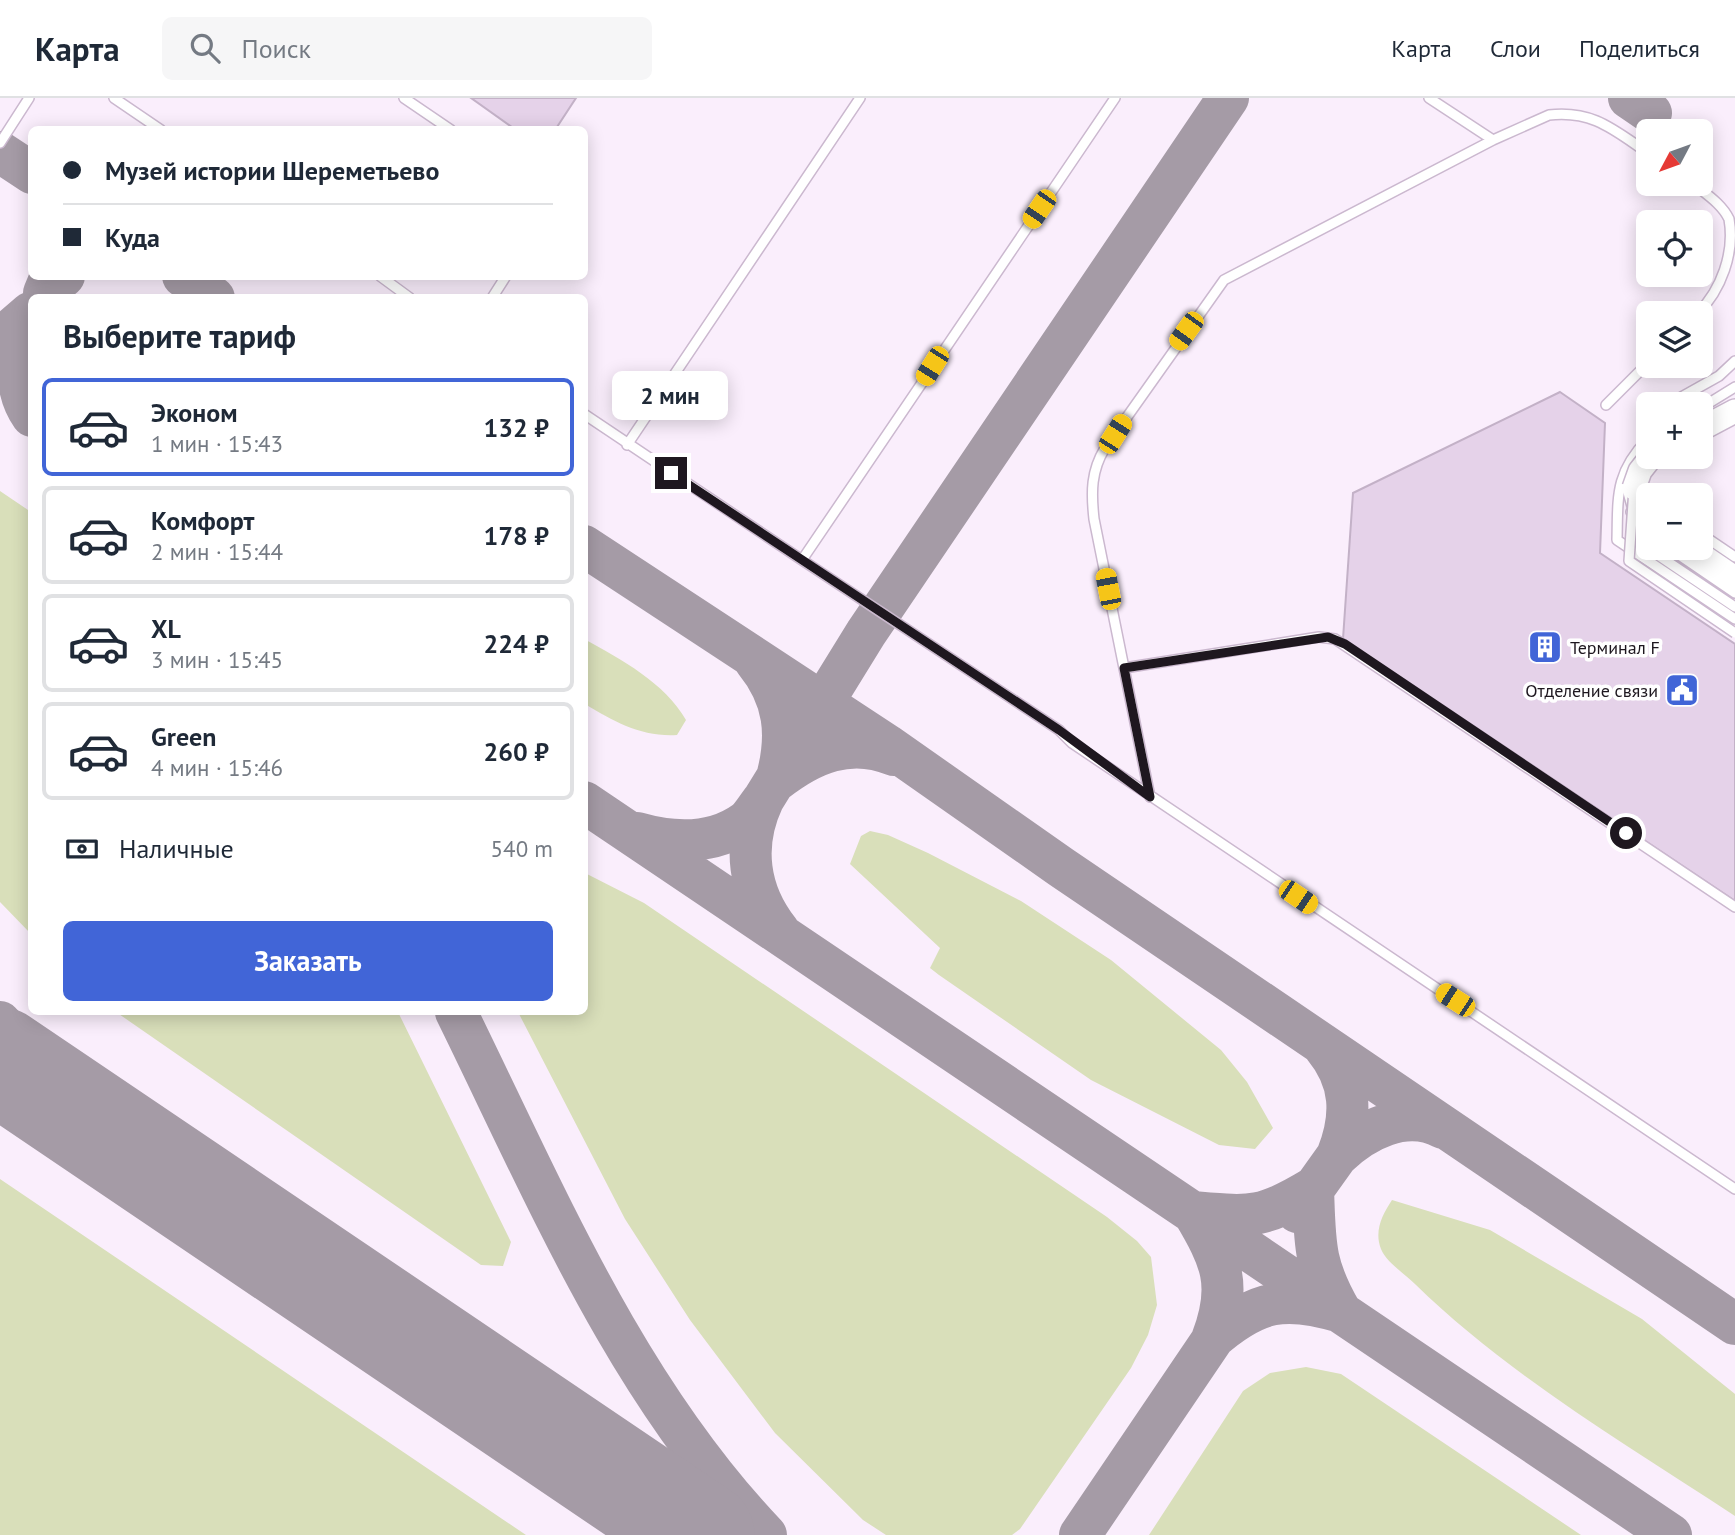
<!DOCTYPE html>
<html lang="ru">
<head>
<meta charset="utf-8">
<style>
  body { margin:0; font-family:"PT Sans",sans-serif; background:#f6f6f7; color:#1f2937; height:100vh; display:flex; flex-direction:column; font-size:26px; white-space:nowrap }
  * { box-sizing:border-box; margin:0 }
  p { font-size:23px; color:#747a83 }
  .icon { flex:none; width:38px; height:38px; fill:none; stroke:currentColor; stroke-width:2; stroke-linecap:round; stroke-linejoin:round }
  .map { position:relative; flex:1; overflow:hidden }
  .panel { position:absolute; left:28px; top:196px; width:560px; height:721px; display:flex; flex-direction:column; background:#fff; border-radius:10px; box-shadow:0 4px 18px #0003 }
  .panel>* { flex:none }
  .hud { position:absolute; left:28px; top:28px; width:560px; height:154px; border-radius:10px; box-shadow:0 4px 18px #0003; display:grid; align-content:center; height:154px; padding:0 35px; background:#fff }
  .needle { width:46px; rotate:229deg }
  .buttons { position:absolute; left:1636px; top:21px; display:grid; gap:14px }
  .buttons a { display:grid; place-items:center; width:77px; height:77px; border-radius:10px; background:#fff; box-shadow:0 4px 18px #0003; font-size:35px }
  .end { position:absolute; width:32px; height:32px; margin:-16px; border:9px solid #1e171f; background:#fff; box-shadow:0 0 0 4px #fff }
  .from { border-radius:50% }
  .bubble { position:absolute; height:49px; border-radius:10px; background:#fff; box-shadow:0 4px 18px #0003; font-size:23px; font-weight:800; line-height:49px; text-align:center }
  .car { position:absolute; width:21px; height:42px; margin:-21px -10px; border-radius:9px; box-shadow:0 0 5px 2px #0007; background:linear-gradient(#f5c518 24%,#345 0 40%,#f5c518 0 76%,#345 0 86%,#f5c518 0) }
  .hud b { display:flex; align-items:center; gap:24px; height:66px; font-size:26px }
  .hud b+b { border-top:2px solid #e0e1e3 }
  .hud i { width:18px; height:18px; background:#1f2937 }
  ul { padding:0; list-style:none }
  li { display:flex; align-items:center; gap:21px; height:98px; margin:0 14px 10px; padding:0 21px; border:4px solid #e0e1e3; border-radius:10px }
  li div { flex:1 }
  li b { display:block; font-size:26px }
  li em { font-style:normal; font-weight:800 }
  li.current { border-color:#4165d7 }
  li>.icon { width:63px; height:63px; stroke-width:1.5 }
  h2 { padding:0 35px; font-size:32px; line-height:84px }
  .pay { display:flex; align-items:center; gap:18px; height:77px; padding:0 35px; font-size:26px }
  .pay p { margin-inline-start:auto }
  .action { display:flex; gap:14px; margin-top:auto; padding:14px 35px }
  .action a { flex:1; height:80px; border-radius:10px; background:#4165d7; color:#fff; font-size:28px; font-weight:800; line-height:80px; text-align:center }
  header { display:flex; align-items:center; gap:42px; box-sizing:border-box; height:98px; padding:0 35px; background:#fff; border-bottom:2px solid #e0e1e3 }
  header strong { font-size:33px }
  nav { display:flex; gap:38px; margin-inline-start:auto; font-size:24px }
  .search { width:490px; height:63px; background:#f6f6f7; display:flex; align-items:center; gap:18px; box-sizing:border-box; padding:0 24px; border-radius:10px; color:#747a83; font-size:26px }
  .map>svg:first-child { display:block }
  .green { fill:#d9dfba }
  .lines { fill:none; stroke-linecap:round; stroke-linejoin:round }
  .taxiway { stroke:#a59ba6; stroke-width:42 }
  .runway { stroke:#a59ba6; stroke-width:107 }
  .building { fill:#e5d2e9; stroke:#c3b1c7; stroke-width:2 }
  .service-casing { stroke:#cbb8cf; stroke-width:12 }
  .tertiary-casing { stroke:#cbb8cf; stroke-width:26 }
  .service { stroke:#fff; stroke-width:9 }
  .tertiary { stroke:#fff; stroke-width:23 }
  .service-bridge-casing { stroke:#cbb8cf; stroke-width:12; stroke-linecap:butt }
  .tertiary-bridge-casing { stroke:#cbb8cf; stroke-width:26; stroke-linecap:butt }
  .service-bridge { stroke:#fff; stroke-width:9 }
  .tertiary-bridge { stroke:#fff; stroke-width:23 }
  .route { stroke:#1e171f; stroke-width:9 }
  .labels { text-anchor:middle; dominant-baseline:central; stroke-width:7; stroke-linejoin:round; paint-order:stroke }
  .poi-label { font-size:18px; fill:#1e171f; stroke:#fff; text-anchor:start }
</style>
</head>
<body>
<header>
<strong>Карта</strong>
<div class="search"><svg class="icon" aria-label="search" viewBox="0 0 24 24"><circle cx="10" cy="10" r="6"/><path d="M15 15l6 6"/></svg>Поиск</div>
<nav><a>Карта</a><a>Слои</a><a>Поделиться</a></nav>
</header>
<div class="map">
<svg width="1735" height="1437" viewBox="0 0 1735 1437">
  <rect width="100%" height="100%" fill="#faeefc"/>
  <path class="green" d="M0,393L31,414V836L0,804Z
    M584,541C621,561 665,585 686,622L677,637C641,639 615,624 585,606Z
    M870,733L888,737L928,755L1021,803L1111,862L1221,952L1247,984L1273,1030L1255,1051L1219,1047L1091,982L939,877L930,870L940,850L850,766L861,738Z
    M585,775L644,805L1107,1119L1137,1143L1151,1159L1157,1207L1148,1237L1131,1270L1020,1431L1012,1437H886L863,1422L775,1335L690,1222L625,1121L518,914H584Z
    M116,914H398L511,1144L503,1168L481,1167Z
    M0,1081L526,1437H0Z
    M1392,1102L1490,1132L1642,1221L1735,1296V1418C1626,1346 1508,1277 1415,1186C1405,1176 1386,1164 1381,1151C1374,1133 1382,1117 1392,1102Z
    M1306,1269L1341,1276L1581,1437H1149L1243,1293L1270,1275Z"/>
  <g class="lines">
    <path class="taxiway" d="M1629,0L1651,15
      M0,54L32,75
      M51,178L44,195L64,178
      M183,178L214,200
      M0,241L30,215C17,247 11,288 32,318
      M584,448L887,647L1061,769L1735,1226
      M755,563C785,600 789,637 776,683C812,655 850,639 894,657
      M584,704L1671,1437
      M637,735C672,745 713,747 745,724C752,719 757,709 763,702
      M779,833C748,794 742,747 763,702L866,535L1228,0
      M456,914C545,1095 625,1289 766,1437
      M0,924L43,969L157,1069
      M1324,949C1352,983 1353,1018 1337,1058C1364,1032 1406,1010 1443,1030
      M1313,1090C1315,1144 1313,1166 1341,1214C1285,1197 1257,1202 1212,1241C1233,1187 1221,1161 1193,1114C1251,1119 1262,1121 1313,1090Z
      M1297,1114L1337,1058
      M1080,1437L1229,1217"/>
    <path class="runway" d="M0,963L701,1437"/>
  </g>
  <path class="building" d="M471,0H576L555,32H516Z
    M1560,294L1605,325L1600,455L1735,546V803L1343,541L1353,395Z"/>
  <g class="lines">
    <g class="service-casing">
      <path id="service" d="M114,0L161,32
        M404,0L451,32
        M1115,0L802,462L1059,632L1072,645L1735,1091
        M1429,0L1493,42
        M0,45L29,0
        M1694,86C1706,96 1722,106 1729,121C1735,155 1721,192 1698,215
        M380,178L410,200
        M492,200L506,178
        M1669,306L1719,278L1735,263
        M1606,307L1648,265
        M1701,310L1735,289
        M584,316L802,462
        M1648,341C1615,375 1618,398 1617,442L1735,521
        M627,347L860,0
        M1631,414L1637,425L1648,435
        M1701,436L1735,459
        M1631,439L1735,509
        M1669,450L1735,495
        M1124,570L1319,539L1335,541L1735,809
        M1150,699L1094,421C1091,394 1091,373 1105,350L1224,182L1493,42L1549,17C1593,12 1614,32 1648,55"/>
    </g>
    <g class="tertiary-casing">
      <path id="tertiary" d="M1701,331L1735,313
        M1634,390L1639,407L1648,419
        M1691,450L1735,480"/>
    </g>
    <use href="#service" class="service"/>
    <use href="#tertiary" class="tertiary"/>
    <g class="service-bridge-casing">
      <path id="service-bridge" d="M1634,391L1629,463L1735,535"/>
    </g>
    <g class="tertiary-bridge-casing">
      <path id="tertiary-bridge" d="M1634,390L1640,373L1651,359"/>
    </g>
    <use href="#service-bridge" class="service-bridge"/>
    <use href="#tertiary-bridge" class="tertiary-bridge"/>
  </g>
  <g class="lines">
    <path class="route" d="M671,375L1059,632L1150,699L1124,570L1328,539L1345,546L1626,735"/>
  </g>
  <defs>
    <g id="building-square" transform="scale(1.75)"><rect x="-9" y="-9" width="18" height="18" rx="4" fill="#4165d7" stroke="#fff"/><path d="M-4-6H4V6H1V3H-1V6H-4ZM-2.5-4.3h1.7v1.8h-1.7ZM.8-4.3h1.7v1.8H.8ZM-2.5-1h1.7V.8h-1.7ZM.8-1h1.7V.8H.8Z" fill="#fff"/></g>
    <g id="civic-square" transform="scale(1.75)"><rect x="-9" y="-9" width="18" height="18" rx="4" fill="#4165d7" stroke="#fff"/><path d="M-.6-6.5H3V-4.5H.6V-3L4-1V1h2V6H-6V1h2V-1L-.6-3ZM-1.2 2.5V6h2.4V2.5Z" fill="#fff"/></g>
  </defs>
  <g fill-rule="evenodd">
    <use href="#building-square" x="1545" y="549"/>
    <use href="#civic-square" x="1682" y="592"/>
  </g>
  <g class="labels">
    <g class="poi-label">
      <text x="1570" y="549">Терминал F</text>
      <text x="1658" y="592" text-anchor="end">Отделение связи</text>
    </g>
  </g>
</svg>
<div class="buttons">
<a><svg class="needle" viewBox="-14 -14 28 28"><path d="M0-13l5 13h-10z" fill="#e53935"/><path d="M0 13l5-13h-10z" fill="#747a83"/></svg></a>
<a><svg class="icon" aria-label="locate" viewBox="0 0 24 24"><circle cx="12" cy="12" r="6"/><path d="M12 2v4M12 18v4M2 12h4M18 12h4"/></svg></a>
<a><svg class="icon" aria-label="layers" viewBox="0 0 24 24"><path d="M12 4l9 5-9 5-9-5zM3 14l9 5 9-5"/></svg></a>
<a>+</a>
<a>−</a>
</div>
<i class="end from" style="left:1626px;top:735px"></i>
<i class="end" style="left:671px;top:375px"></i>
<div class="bubble" style="left:612px;top:273px;width:116px">2 мин</div>
<i class="car" style="left:1039px;top:111px;rotate:214deg"></i>
<i class="car" style="left:1186px;top:233px;rotate:216deg"></i>
<i class="car" style="left:932px;top:268px;rotate:212deg"></i>
<i class="car" style="left:1115px;top:336px;rotate:32deg"></i>
<i class="car" style="left:1108px;top:491px;rotate:349deg"></i>
<i class="car" style="left:1298px;top:799px;rotate:124deg"></i>
<i class="car" style="left:1455px;top:902px;rotate:303deg"></i>
<div class="hud">
<b><i class="from"></i>Музей истории Шереметьево</b>
<b><i></i>Куда</b>
</div>
<section class="panel">
<h2>Выберите тариф</h2>
<ul>
<li class="current"><svg class="icon" aria-label="car" viewBox="0 0 24 24"><path d="M5 17H2v-5l4-1 3-4h7l3 4 3 1v5h-3M9 17h6M6 11h13"/><circle cx="7" cy="17" r="2"/><circle cx="17" cy="17" r="2"/></svg><div><b>Эконом</b><p>1 мин · 15:43</p></div><em>132 ₽</em></li>
<li><svg class="icon" aria-label="car" viewBox="0 0 24 24"><path d="M5 17H2v-5l4-1 3-4h7l3 4 3 1v5h-3M9 17h6M6 11h13"/><circle cx="7" cy="17" r="2"/><circle cx="17" cy="17" r="2"/></svg><div><b>Комфорт</b><p>2 мин · 15:44</p></div><em>178 ₽</em></li>
<li><svg class="icon" aria-label="car" viewBox="0 0 24 24"><path d="M5 17H2v-5l4-1 3-4h7l3 4 3 1v5h-3M9 17h6M6 11h13"/><circle cx="7" cy="17" r="2"/><circle cx="17" cy="17" r="2"/></svg><div><b>XL</b><p>3 мин · 15:45</p></div><em>224 ₽</em></li>
<li><svg class="icon" aria-label="car" viewBox="0 0 24 24"><path d="M5 17H2v-5l4-1 3-4h7l3 4 3 1v5h-3M9 17h6M6 11h13"/><circle cx="7" cy="17" r="2"/><circle cx="17" cy="17" r="2"/></svg><div><b>Green</b><p>4 мин · 15:46</p></div><em>260 ₽</em></li>
</ul>
<div class="pay"><svg class="icon" aria-label="cash" viewBox="0 0 24 24"><path d="M3 7h18v10H3z"/><circle cx="12" cy="12" r="2"/></svg>Наличные<p>540 m</p></div>
<div class="action"><a>Заказать</a></div>
</section>
</div>
</body>
</html>
